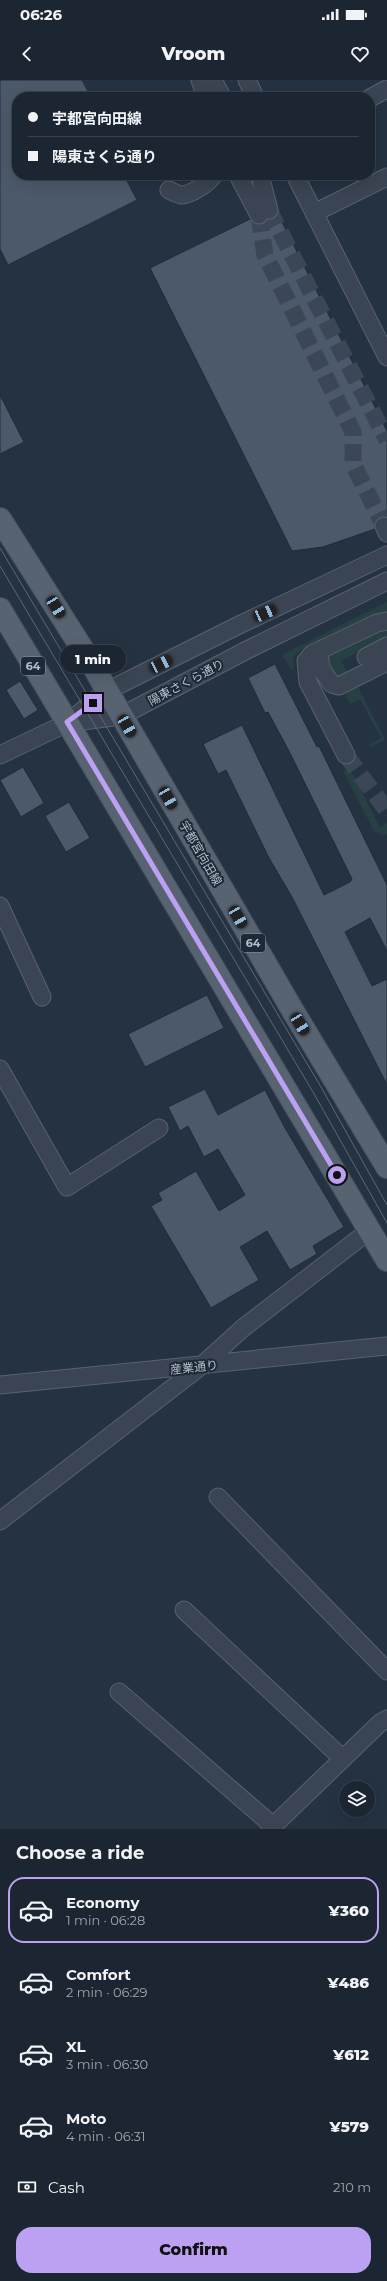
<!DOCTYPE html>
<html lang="en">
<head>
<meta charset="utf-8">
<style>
  body { margin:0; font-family:Montserrat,"Noto Sans JP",sans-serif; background:#29323e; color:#f1f3f6; height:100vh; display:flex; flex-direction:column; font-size:15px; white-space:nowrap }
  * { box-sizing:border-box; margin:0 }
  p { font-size:13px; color:#a0a5ac }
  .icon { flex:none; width:22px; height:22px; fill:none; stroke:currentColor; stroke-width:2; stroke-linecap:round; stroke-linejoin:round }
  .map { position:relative; height:1749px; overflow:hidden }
  .details { display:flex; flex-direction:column; background:#1c2632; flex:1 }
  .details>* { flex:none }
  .hud { position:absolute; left:12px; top:12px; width:363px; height:88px; border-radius:16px; box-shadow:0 4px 16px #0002,0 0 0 1px #3a434d; display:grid; align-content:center; height:88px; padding:0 16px; background:#1c2632 }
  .tools { position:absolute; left:339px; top:1701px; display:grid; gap:8px }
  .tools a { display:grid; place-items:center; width:36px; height:36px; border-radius:50%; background:#1c2632; box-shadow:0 4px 16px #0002,0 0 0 1px #3a434d; font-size:20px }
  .end { position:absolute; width:18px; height:18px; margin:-9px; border:5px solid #bca0f2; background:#111; box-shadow:0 0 0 2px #111 }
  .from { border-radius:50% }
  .bubble { position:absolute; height:28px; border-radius:14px; background:#1c2632; box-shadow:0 4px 16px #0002,0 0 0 1px #3a434d; font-size:13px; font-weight:800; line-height:28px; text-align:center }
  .car { position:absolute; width:12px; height:24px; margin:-12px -6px; border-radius:5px; box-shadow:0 0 3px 1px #0007; background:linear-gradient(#222 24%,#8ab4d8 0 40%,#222 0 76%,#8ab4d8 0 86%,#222 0) }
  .hud b { display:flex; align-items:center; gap:14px; height:38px; font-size:15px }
  .hud b+b { border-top:1px solid #3a434d }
  .hud i { width:10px; height:10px; background:#f1f3f6 }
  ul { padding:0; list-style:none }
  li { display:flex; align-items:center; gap:12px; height:66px; margin:0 8px 6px; padding:0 8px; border:2px solid transparent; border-radius:16px }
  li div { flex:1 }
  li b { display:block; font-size:15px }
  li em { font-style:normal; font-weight:800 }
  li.on { border-color:#bca0f2 }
  li>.icon { width:36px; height:36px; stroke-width:1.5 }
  h2 { padding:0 16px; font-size:18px; line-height:48px }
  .pay { display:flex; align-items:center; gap:10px; height:44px; padding:0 16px; font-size:15px }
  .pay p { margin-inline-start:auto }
  .primary-button { display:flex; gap:8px; margin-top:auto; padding:8px 16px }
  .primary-button a { flex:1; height:46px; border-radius:16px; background:#bca0f2; color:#111; font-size:16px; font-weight:800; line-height:46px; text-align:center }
  .status { display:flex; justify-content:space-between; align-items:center; height:28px; padding:0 20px; background:#1c2632; direction:ltr }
  .status svg { height:11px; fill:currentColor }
  header { display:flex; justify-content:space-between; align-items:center; height:52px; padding:0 16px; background:#1c2632; font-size:18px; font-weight:800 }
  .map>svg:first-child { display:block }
  .green { fill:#274043 }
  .building { fill:#4c596b; stroke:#202b39 }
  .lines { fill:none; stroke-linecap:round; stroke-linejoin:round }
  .minor-tunnel { stroke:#3b4757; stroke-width:17; stroke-dasharray:17 8; stroke-linecap:butt }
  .minor-casing { stroke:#58626f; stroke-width:19 }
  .major-casing { stroke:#434d5b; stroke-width:24 }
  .minor { stroke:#3a4452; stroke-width:17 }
  .major { stroke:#586372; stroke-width:22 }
  .tram { stroke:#5c6879; stroke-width:1 }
  .route { stroke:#bca0f2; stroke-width:5 }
  .labels { text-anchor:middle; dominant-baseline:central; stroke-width:4; stroke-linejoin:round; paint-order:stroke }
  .shield { fill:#1e2937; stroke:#89929f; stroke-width:1 }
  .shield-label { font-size:11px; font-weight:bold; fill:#b7bfcc }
  .street-label { font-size:12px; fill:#b7bfcc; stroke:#1e2937 }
</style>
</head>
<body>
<div class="status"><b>06:26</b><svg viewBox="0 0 49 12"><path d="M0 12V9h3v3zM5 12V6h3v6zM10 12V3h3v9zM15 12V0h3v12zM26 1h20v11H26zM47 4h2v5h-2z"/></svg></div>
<header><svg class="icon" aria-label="back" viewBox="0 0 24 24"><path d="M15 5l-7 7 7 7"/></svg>Vroom<svg class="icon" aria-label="heart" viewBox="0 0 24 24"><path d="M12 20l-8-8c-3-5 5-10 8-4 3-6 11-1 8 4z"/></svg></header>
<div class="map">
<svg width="387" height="1749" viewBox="0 0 387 1749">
  <rect width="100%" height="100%" fill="#253242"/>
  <path class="green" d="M387,522V533L372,536L301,570L294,576L293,589L292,590L282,575Z
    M387,547V557L341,581L348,594L339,597C330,593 327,582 328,574Z
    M358,607L385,660L370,667L369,665L381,658L360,619L350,624L346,617L347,613Z
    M358,683L359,686L351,691L380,747L387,743V754L384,756L374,751L343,691Z"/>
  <path class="building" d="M0,0H82L91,17H17V95H124L137,120L8,185L0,169Z
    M278,134L387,351V437H380L376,440L375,449L323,467L292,471L150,188L250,139L259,145L276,137Z
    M0,315L24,362L0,374Z
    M275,584L317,667L319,666L387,805V871L370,838L345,852L372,906L387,899V1005L292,817L269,778L226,690L218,694L203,664L242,645L324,815L350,802L352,799L290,673L268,632L265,633L248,598Z
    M20,601L38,630L24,639L6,610Z
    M23,687L44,723L21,737L0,700Z
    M69,722L90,758L66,772L45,736Z
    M207,915L224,948L145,987L128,954Z
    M205,1009L218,1035L265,1010L285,1048L344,1147L313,1166L317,1174L290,1190L267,1151L240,1167L259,1200L211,1228L151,1126L162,1120L158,1113L196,1091L219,1131L245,1115L218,1069L204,1077L188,1046L180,1051L168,1027Z"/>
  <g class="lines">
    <path class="minor-tunnel" d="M269,130L387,360
      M259,135L265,175L353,352V384L384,446
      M346,675L387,731"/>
    <g class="minor-casing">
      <path id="minor" d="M200,0L206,17
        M213,0L222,17
        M247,0L255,17
        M370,18L387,9
        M238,95L259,135
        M260,95L269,130
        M295,95L387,277
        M169,110C173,112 176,114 181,115C190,115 210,103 213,95
        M314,133L387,97
        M384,446L387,453
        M322,569C316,582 323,593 332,604L339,606L387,582
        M366,577L387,566
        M67,643L121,636L249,569L387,501
        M0,675L67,643L107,611L239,545L387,475
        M346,675L308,602L306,581L312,574L377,543L387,541
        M0,826L42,917
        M0,989L67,1107L159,1048
        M0,1305L387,1266
        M218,1417L387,1591
        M0,1441L201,1286L243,1248L370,1150
        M184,1530L343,1679
        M119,1612L273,1746
        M270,1749L380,1643L387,1639"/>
    </g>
    <g class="major-casing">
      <path id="major" d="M0,439L90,581L293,931L387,1087
        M0,529L387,1180"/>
    </g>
    <use href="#minor" class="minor"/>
    <use href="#major" class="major"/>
    <path class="tram" d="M0,468L321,1007L387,1125
      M0,486L313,1012L387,1143"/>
  </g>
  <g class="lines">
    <path class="route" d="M93,623L67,642L337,1095"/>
  </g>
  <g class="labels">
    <g class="shield">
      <rect x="21" y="577" width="24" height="18" rx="3"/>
      <rect x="241" y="854" width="24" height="18" rx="3"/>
    </g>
    <g class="shield-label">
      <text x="33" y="586">64</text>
      <text x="253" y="863">64</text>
    </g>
    <g class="street-label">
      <text transform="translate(186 602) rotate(-28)">陽東さくら通り</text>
      <text transform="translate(201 773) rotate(60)">宇都宮向田線</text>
      <text transform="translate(194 1287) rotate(-6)">産業通り</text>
    </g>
  </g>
</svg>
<div class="tools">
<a><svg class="icon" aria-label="layers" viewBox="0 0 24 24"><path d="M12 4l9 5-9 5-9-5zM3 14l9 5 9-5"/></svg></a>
</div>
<i class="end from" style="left:337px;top:1095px"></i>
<i class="end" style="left:93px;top:623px"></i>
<div class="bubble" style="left:60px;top:565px;width:66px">1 min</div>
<i class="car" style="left:56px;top:527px;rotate:148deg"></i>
<i class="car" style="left:265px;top:533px;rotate:66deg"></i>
<i class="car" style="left:161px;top:584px;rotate:63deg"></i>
<i class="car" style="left:127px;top:646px;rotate:150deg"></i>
<i class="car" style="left:168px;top:718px;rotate:150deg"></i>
<i class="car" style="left:238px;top:837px;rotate:150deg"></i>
<i class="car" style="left:300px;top:944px;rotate:149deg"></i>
<div class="hud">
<b><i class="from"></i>宇都宮向田線</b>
<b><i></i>陽東さくら通り</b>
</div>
</div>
<section class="details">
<h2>Choose a ride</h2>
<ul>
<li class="on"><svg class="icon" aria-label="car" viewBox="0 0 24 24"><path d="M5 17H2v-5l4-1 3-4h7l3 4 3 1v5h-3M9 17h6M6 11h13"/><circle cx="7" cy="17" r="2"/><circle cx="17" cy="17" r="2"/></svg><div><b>Economy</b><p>1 min · 06:28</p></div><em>¥360</em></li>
<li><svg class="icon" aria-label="car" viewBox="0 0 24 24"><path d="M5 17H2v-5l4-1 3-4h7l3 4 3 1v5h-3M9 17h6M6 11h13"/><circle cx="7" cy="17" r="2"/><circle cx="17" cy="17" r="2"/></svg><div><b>Comfort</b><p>2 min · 06:29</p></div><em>¥486</em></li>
<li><svg class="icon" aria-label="car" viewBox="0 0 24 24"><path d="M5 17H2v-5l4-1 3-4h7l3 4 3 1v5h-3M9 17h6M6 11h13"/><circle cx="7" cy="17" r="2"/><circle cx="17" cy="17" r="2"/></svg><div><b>XL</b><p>3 min · 06:30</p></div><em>¥612</em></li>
<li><svg class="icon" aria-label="car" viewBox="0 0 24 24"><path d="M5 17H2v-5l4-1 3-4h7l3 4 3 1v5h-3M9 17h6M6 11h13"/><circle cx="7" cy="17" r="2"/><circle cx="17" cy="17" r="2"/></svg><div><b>Moto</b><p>4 min · 06:31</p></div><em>¥579</em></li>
</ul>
<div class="pay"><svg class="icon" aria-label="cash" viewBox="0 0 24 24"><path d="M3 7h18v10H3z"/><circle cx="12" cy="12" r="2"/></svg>Cash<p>210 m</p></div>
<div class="primary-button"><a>Confirm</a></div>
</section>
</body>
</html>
